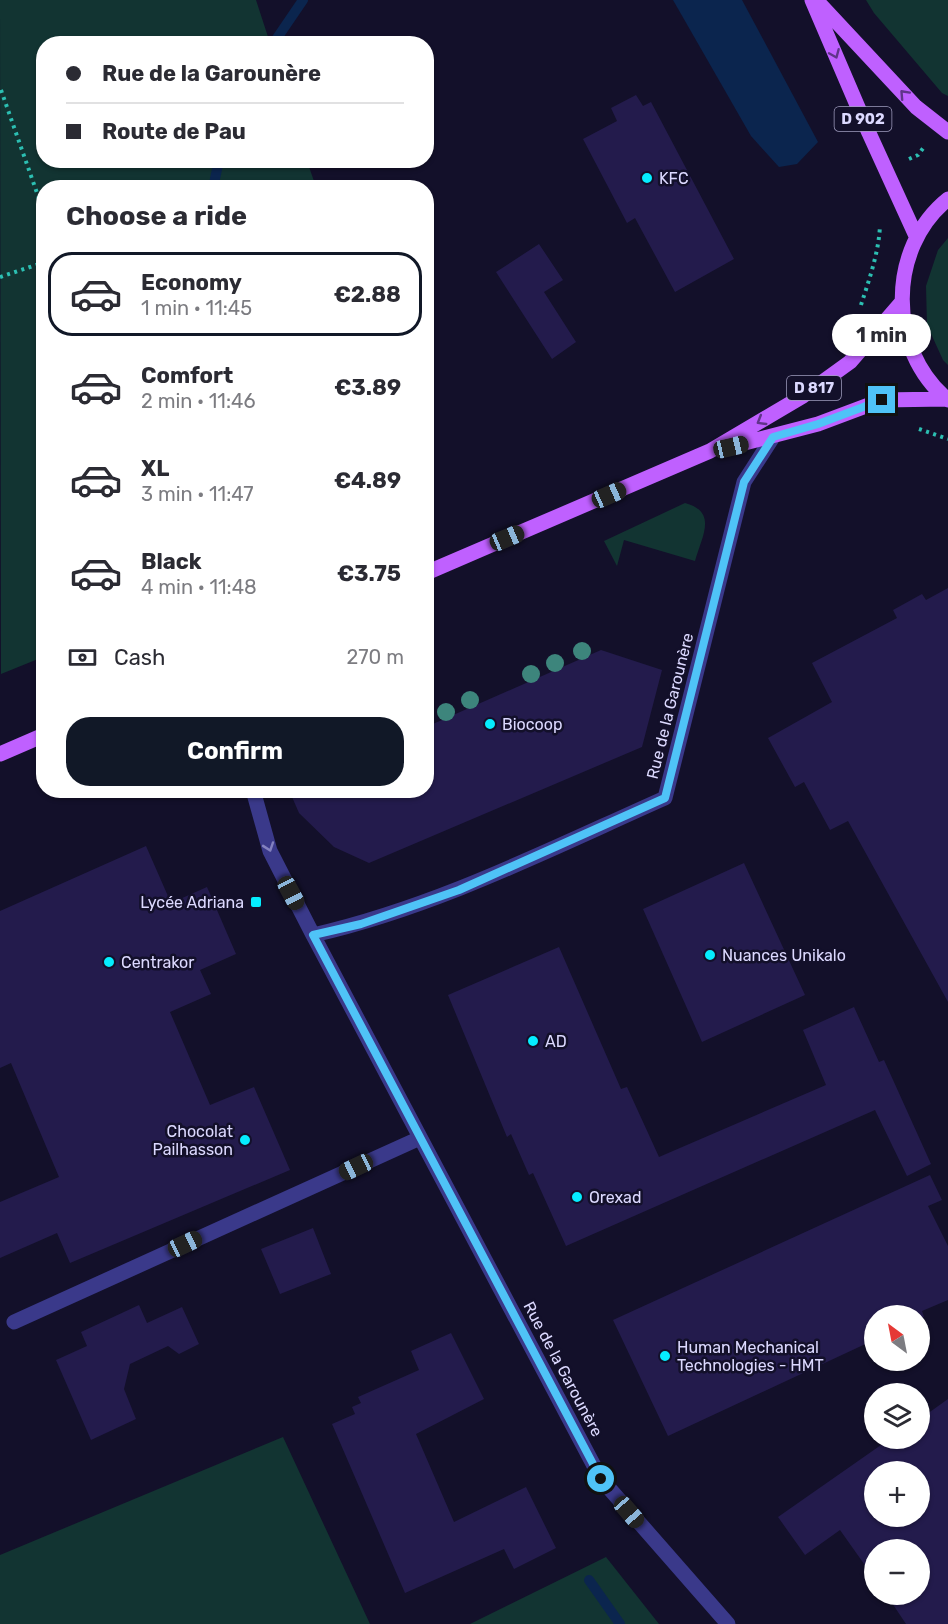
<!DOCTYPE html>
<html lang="en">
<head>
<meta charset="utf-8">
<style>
  body { margin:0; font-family:Rubik,sans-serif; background:#f2f2f3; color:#2b2b33; height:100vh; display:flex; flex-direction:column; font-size:22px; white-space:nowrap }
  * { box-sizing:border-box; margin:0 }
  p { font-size:20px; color:#7c7c81 }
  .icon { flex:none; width:33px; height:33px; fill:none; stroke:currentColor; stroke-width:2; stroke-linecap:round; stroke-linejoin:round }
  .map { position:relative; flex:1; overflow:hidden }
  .details { position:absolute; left:36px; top:180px; width:398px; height:618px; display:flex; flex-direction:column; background:#fff; border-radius:24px; box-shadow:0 2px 4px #0004 }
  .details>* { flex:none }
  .banner { position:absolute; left:36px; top:36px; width:398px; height:132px; border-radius:24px; box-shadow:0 2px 4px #0004; display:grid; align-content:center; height:132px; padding:0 30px; background:#fff }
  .needle { width:39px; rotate:328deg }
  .controls { position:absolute; left:864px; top:1305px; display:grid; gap:12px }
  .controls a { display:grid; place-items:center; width:66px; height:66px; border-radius:50%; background:#fff; box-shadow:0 2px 4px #0004; font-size:30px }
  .end { position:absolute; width:27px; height:27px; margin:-14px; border:8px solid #4fc3f7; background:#111; box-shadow:0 0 0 3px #111 }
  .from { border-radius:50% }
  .bubble { position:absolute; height:42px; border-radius:21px; background:#fff; box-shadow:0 2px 4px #0004; font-size:20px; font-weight:700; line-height:42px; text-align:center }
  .car { position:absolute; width:18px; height:36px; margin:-18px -9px; border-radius:8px; box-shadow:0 0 4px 2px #0007; background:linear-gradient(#222 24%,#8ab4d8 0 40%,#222 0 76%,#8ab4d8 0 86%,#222 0) }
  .banner b { display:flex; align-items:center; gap:21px; height:57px; font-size:22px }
  .banner b+b { border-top:2px solid #e1e1e2 }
  .banner i { width:15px; height:15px; background:#2b2b33 }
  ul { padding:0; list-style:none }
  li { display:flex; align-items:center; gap:18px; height:84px; margin:0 12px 9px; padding:0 18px; border:3px solid transparent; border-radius:24px }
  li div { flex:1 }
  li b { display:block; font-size:22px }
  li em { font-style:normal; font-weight:700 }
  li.active { border-color:#111827 }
  li>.icon { width:54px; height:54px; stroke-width:1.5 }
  h2 { padding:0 30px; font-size:27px; line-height:72px }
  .pay { display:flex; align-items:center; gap:15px; height:66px; padding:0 30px; font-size:22px }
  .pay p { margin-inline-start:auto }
  .cta { display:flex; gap:12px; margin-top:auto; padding:12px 30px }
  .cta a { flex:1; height:69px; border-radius:24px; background:#111827; color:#fff; font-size:24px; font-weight:700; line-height:69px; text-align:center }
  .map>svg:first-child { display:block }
  .green { fill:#123432 }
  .water { fill:#0b254e }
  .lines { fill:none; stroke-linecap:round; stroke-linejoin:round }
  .stream { stroke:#0b254e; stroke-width:10 }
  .building { fill:#231b4c; fill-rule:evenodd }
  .path { stroke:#2cbfb2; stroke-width:4; stroke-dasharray:3 4.5; stroke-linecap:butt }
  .service { stroke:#3a398a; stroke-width:15 }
  .minor { stroke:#3a398a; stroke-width:15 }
  .primary { stroke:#bf60ff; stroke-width:15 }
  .tree { fill:#3d857c }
  .oneway { stroke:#60348a }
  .oneway2 { stroke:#8381bf }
  .route { stroke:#4fc3f7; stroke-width:8 }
  .poi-dot { fill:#05edff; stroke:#13102a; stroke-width:2 }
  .labels { text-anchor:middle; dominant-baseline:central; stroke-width:5; stroke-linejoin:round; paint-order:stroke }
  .shield { fill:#13102a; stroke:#a09dbf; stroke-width:1.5 }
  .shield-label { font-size:15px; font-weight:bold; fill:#dcd9ff }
  .poi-label { font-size:16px; fill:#dcd9ff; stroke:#13102a; text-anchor:start }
  .street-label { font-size:16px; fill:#dcd9ff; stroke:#13102a }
</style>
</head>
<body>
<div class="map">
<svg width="948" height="1624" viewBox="0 0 948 1624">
  <rect width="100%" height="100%" fill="#13102a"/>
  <path class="green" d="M0,0H256L270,43L44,44V160L307,161L316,187L44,188L43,657L1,674Z
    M866,0H948V96L942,93L874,13Z
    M948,238V365L943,360L927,325L926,286L938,250Z
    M685,503C718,512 702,536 695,561L624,540L617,566L604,541Z
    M283,1437L370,1624H0V1555Z
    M606,1557L659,1624H470Z"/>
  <path class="water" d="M673,0H742L818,142L797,164L779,167L751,136Z"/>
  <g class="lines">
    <path class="stream" d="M273,44L303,0
      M213,188L219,160
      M589,1580L620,1624"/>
  </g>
  <path class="building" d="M636,95L643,106L651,102L734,259L675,292L635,218L627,223L583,139L617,121L611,108Z
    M539,244L563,280L544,292L576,342L552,359L496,272Z
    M948,588V1002L848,821L830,830L804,782L795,787L768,738L832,702L812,663L897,618L893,610L922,594L926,600Z
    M601,650L662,670L642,747L369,863L334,847L299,813L289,790H426V727Z
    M146,846L171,903L207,887L236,954L200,970L211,994L170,1012L210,1105L254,1087L290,1170L70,1263L57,1233L0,1258V1202L59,1177L11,1063L0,1068V911Z
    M744,863L805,995L702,1042L643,909Z
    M559,947L621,1089L627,1087L659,1157L826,1085L803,1030L854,1007L879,1062L884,1060L931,1164L907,1176L875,1110L566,1246L533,1173L529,1175L511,1134L507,1137L448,995Z
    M930,1175L942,1200L928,1206L948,1246V1300L922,1311L924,1317L920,1319V1316H874V1340L668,1436L613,1320Z
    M313,1228L331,1274L280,1294L261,1249Z
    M139,1305L147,1323L182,1307L199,1344L179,1354L168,1346L130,1364L124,1389L136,1419L91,1440L56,1360L87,1346L81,1332Z
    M451,1333L484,1399L416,1434L454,1522L526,1487L556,1548L514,1569L504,1549L405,1593L332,1424L355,1414L352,1407L361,1403L358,1397L419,1370L411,1351Z
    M948,1399V1624H906L886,1594H920V1550H874V1578L840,1530L805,1555L778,1517L891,1438H920V1419ZM874,1472H920V1516H874Z"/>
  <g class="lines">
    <path class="path" d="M1,90L44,213
      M909,159L918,155L924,147
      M0,277L42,263L44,260
      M861,305C869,280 879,252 880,225
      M919,429L948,439"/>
    <path class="service" d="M14,1322L420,1138"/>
    <path class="minor" d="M253,790L270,851L313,935C436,907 550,849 665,798L744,482L773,437
      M313,935L601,1479L728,1624"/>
    <path class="primary" d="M812,0L869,133L916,236
      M817,1L916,107L948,132
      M948,199C887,248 887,350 948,400
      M725,448L818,424L882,400L946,399
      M426,573L710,451L803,396L850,362L901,303
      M0,754L44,735"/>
  </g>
  <g class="tree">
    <circle cx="582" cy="651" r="9"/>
    <circle cx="555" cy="663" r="9"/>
    <circle cx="531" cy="674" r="9"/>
    <circle cx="470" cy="700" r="9"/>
    <circle cx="446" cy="712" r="9"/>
  </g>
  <defs><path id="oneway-chevron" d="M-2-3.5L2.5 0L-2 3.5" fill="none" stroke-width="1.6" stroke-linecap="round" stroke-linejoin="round" transform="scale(1.5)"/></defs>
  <g class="oneway">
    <use href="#oneway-chevron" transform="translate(835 54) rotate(67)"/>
    <use href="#oneway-chevron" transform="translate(904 94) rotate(-133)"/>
    <use href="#oneway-chevron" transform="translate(761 421) rotate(149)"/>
  </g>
  <use class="oneway2" href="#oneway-chevron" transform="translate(269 847) rotate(71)"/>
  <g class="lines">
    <path class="route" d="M601,1479L313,935L361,924L459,890L665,798L744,482L773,437L818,424L882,400"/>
  </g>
  <g class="poi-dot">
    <circle cx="647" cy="178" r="6"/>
    <circle cx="490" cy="724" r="6"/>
    <rect x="250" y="896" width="12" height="12" rx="3"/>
    <circle cx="710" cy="955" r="6"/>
    <circle cx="109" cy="962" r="6"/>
    <circle cx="533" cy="1041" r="6"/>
    <circle cx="245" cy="1140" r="6"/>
    <circle cx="577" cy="1197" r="6"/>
    <circle cx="665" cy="1356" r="6"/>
  </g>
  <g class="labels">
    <g class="shield">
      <rect x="834.5" y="107" width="57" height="24" rx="4.5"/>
      <rect x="787" y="376" width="54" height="24" rx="4.5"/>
    </g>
    <g class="shield-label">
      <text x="863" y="119">D 902</text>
      <text x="814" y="388">D 817</text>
    </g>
    <g class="poi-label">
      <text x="659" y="178">KFC</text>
      <text x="502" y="724">Biocoop</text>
      <text x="244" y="902" text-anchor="end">Lycée Adriana</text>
      <text x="722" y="955">Nuances Unikalo</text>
      <text x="121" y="962">Centrakor</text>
      <text x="545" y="1041">AD</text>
      <text x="233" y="1131" text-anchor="end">Chocolat<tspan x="233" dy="18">Pailhasson</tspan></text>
      <text x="589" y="1197">Orexad</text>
      <text x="677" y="1347">Human Mechanical<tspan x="677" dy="18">Technologies - HMT</tspan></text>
    </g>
    <g class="street-label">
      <text transform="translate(670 706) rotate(-76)">Rue de la Garounère</text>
      <text transform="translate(563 1369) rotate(62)">Rue de la Garounère</text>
    </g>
  </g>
</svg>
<div class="controls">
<a><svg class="needle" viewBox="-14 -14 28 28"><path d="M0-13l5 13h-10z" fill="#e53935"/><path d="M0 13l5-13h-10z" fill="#7c7c81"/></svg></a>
<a><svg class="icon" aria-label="layers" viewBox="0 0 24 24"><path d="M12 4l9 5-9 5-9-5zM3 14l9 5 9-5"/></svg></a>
<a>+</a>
<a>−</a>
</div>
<i class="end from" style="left:601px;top:1479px"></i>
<i class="end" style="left:882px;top:400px"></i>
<div class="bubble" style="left:832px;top:314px;width:99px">1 min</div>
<i class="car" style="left:731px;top:447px;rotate:77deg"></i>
<i class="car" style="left:609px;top:495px;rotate:66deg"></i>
<i class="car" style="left:507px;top:538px;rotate:67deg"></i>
<i class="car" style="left:291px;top:893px;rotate:152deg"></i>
<i class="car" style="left:356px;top:1167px;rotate:245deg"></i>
<i class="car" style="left:185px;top:1244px;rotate:65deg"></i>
<i class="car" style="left:629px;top:1512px;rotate:139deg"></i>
<div class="banner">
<b><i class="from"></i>Rue de la Garounère</b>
<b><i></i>Route de Pau</b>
</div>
<section class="details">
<h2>Choose a ride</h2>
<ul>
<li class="active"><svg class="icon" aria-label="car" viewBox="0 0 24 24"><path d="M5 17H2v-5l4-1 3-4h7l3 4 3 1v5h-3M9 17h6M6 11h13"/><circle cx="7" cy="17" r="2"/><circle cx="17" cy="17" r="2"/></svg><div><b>Economy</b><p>1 min · 11:45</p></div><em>€2.88</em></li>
<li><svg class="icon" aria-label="car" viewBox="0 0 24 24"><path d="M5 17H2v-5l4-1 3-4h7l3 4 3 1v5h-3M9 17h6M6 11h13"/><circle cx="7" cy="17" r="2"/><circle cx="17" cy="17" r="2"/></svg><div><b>Comfort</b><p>2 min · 11:46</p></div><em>€3.89</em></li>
<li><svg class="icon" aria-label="car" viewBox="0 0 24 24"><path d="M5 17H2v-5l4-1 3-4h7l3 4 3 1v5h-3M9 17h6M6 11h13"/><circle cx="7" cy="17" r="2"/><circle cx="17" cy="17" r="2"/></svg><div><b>XL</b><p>3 min · 11:47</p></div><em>€4.89</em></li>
<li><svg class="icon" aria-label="car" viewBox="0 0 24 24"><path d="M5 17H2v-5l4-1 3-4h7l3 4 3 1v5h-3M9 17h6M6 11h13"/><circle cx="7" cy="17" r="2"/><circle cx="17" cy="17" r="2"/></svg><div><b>Black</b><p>4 min · 11:48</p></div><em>€3.75</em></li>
</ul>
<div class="pay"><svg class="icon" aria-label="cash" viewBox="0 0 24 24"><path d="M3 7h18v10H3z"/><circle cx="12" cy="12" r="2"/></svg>Cash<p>270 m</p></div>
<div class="cta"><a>Confirm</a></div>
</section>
</div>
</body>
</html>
